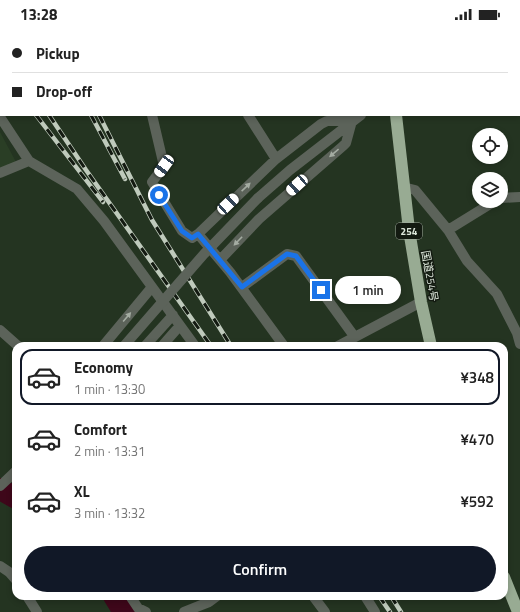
<!DOCTYPE html>
<html lang="en">
<head>
<meta charset="utf-8">
<style>
  body { margin:0; font-family:"Titillium Web","Noto Sans JP",sans-serif; background:#f6f6f6; color:#222; height:100vh; display:flex; flex-direction:column; font-size:15px; white-space:nowrap }
  * { box-sizing:border-box; margin:0 }
  p { font-size:13px; color:#767676 }
  .icon { flex:none; width:22px; height:22px; fill:none; stroke:currentColor; stroke-width:2; stroke-linecap:round; stroke-linejoin:round }
  .map { position:relative; flex:1; overflow:hidden }
  .drawer { position:absolute; left:12px; top:314px; width:496px; height:258px; display:flex; flex-direction:column; background:#fff; border-radius:12px; box-shadow:0 2px 6px #0003 }
  .drawer>* { flex:none }
  .hud { position:absolute; left:0px; top:0px; width:520px; height:88px; box-shadow:0 2px 6px #0003; display:grid; align-content:center; height:88px; padding:0 12px; background:#fff }
  .fabs { position:absolute; left:472px; top:100px; display:grid; gap:8px }
  .fabs a { display:grid; place-items:center; width:36px; height:36px; border-radius:50%; background:#fff; box-shadow:0 2px 6px #0003; font-size:20px }
  .end { position:absolute; width:18px; height:18px; margin:-9px; border:5px solid #1a73e8; background:#fff; box-shadow:0 0 0 2px #fff }
  .from { border-radius:50% }
  .bubble { position:absolute; height:28px; border-radius:14px; background:#fff; box-shadow:0 2px 6px #0003; font-size:13px; font-weight:600; line-height:28px; text-align:center }
  .car { position:absolute; width:12px; height:24px; margin:-12px -6px; border-radius:5px; box-shadow:0 0 3px 1px #0007; background:linear-gradient(#fff 24%,#345 0 40%,#fff 0 76%,#345 0 86%,#fff 0) }
  .hud b { display:flex; align-items:center; gap:14px; height:38px; font-size:15px }
  .hud b+b { border-top:1px solid #e0e0e0 }
  .hud i { width:10px; height:10px; background:#222 }
  ul { padding:7px 0 0; list-style:none }
  li { display:flex; align-items:center; gap:12px; height:56px; margin:0 8px 6px; padding:0 4px; border:2px solid transparent; border-radius:12px }
  li div { flex:1 }
  li b { display:block; font-size:15px }
  li em { font-style:normal; font-weight:600 }
  li.selected { border-color:#111827 }
  li>.icon { width:36px; height:36px; stroke-width:1.5 }
  .primary-button { display:flex; gap:8px; margin-top:auto; padding:8px 12px }
  .primary-button a { flex:1; height:46px; border-radius:24px; background:#111827; color:#fff; font-size:16px; font-weight:600; line-height:46px; text-align:center }
  .status { display:flex; justify-content:space-between; align-items:center; height:28px; padding:0 20px; background:#fff; direction:ltr }
  .status svg { height:11px; fill:currentColor }
  .map>svg:first-child { display:block }
  .built { fill:#2a3e25 }
  .lines { fill:none; stroke-linecap:round; stroke-linejoin:round }
  .river { stroke:#3e071a; stroke-width:22 }
  .minor { stroke:#5c635a; stroke-width:10 }
  .highway { stroke:#98ab93; stroke-width:12 }
  .rail-casing { stroke:#bfcabc; stroke-width:4.5 }
  .rail { stroke:#131a11; stroke-width:3; stroke-dasharray:9; stroke-linecap:butt }
  .minor-bridge { stroke:#5c635a; stroke-width:10 }
  .oneway { fill:#a4aca2 }
  .route { stroke:#1a73e8; stroke-width:5 }
  .labels { text-anchor:middle; dominant-baseline:central; stroke-width:3; stroke-linejoin:round; paint-order:stroke }
  .shield { fill:#131a11; stroke:#a1aa9f; stroke-width:1 }
  .shield-label { font-size:10px; font-weight:bold; fill:#dee8dc }
  .street-label { font-size:11px; fill:#dee8dc; stroke:#131a11 }
</style>
</head>
<body>
<div class="status"><b>13:28</b><svg viewBox="0 0 49 12"><path d="M0 12V9h3v3zM5 12V6h3v6zM10 12V3h3v9zM15 12V0h3v12zM26 1h20v11H26zM47 4h2v5h-2z"/></svg></div>
<div class="map">
<svg width="520" height="584" viewBox="0 0 520 584">
  <rect width="100%" height="100%" fill="#243421"/>
  <path class="built" d="M0,104L16,134L0,141Z"/>
  <g class="lines">
    <path class="river" d="M0,461L16,470
      M114,568L124,584"/>
    <path class="minor" d="M519,83H520
      M152,87L164,138L152,154L182,203L192,210L198,206L230,244L284,318
      M248,87L276,131
      M0,89L29,133L77,161L104,193L195,318
      M0,145L29,133
      M403,159L415,162L448,202L467,233L497,266L517,305L520,316
      M258,170L290,142L361,87
      M501,170L520,169
      M448,202L495,173
      M198,206L276,131L321,96L327,93H352L346,115L343,118L259,191L220,232
      M242,259L287,226L296,228L354,308
      M0,302L18,318
      M103,318L152,259
      M145,318L173,287
      M162,318L176,302
      M338,318L421,274
      M0,458L16,443
      M0,538L9,544L16,552
      M27,568L37,584
      M130,568L138,580L146,584
      M313,568L325,584
      M365,568L375,584
      M184,584L209,574L217,568"/>
    <path class="highway" d="M388,0V1
      M396,87L409,202L421,274L431,318
      M504,549L518,584"/>
    <g class="rail-casing">
      <path id="rail" d="M45,0L46,1
        M55,0V1
        M0,9L1,11
        M0,37L1,38
        M36,87L103,174
        M49,87L86,142L211,318
        M91,87L125,151
        M99,87L152,192L231,318
        M379,568L390,584
        M391,568L401,584"/>
    </g>
    <use href="#rail" class="rail"/>
    <path class="minor-bridge" d="M124,318L204,226L258,170"/>
  </g>
  <defs><path id="oneway-solid" d="M-6-.8H1V-3.2L6.5 0L1 3.2V.8H-6Z"/></defs>
  <g class="oneway">
    <use href="#oneway-solid" transform="translate(334 125) rotate(140)"/>
    <use href="#oneway-solid" transform="translate(246 159) rotate(-43)"/>
    <use href="#oneway-solid" transform="translate(238 213) rotate(134)"/>
    <use href="#oneway-solid" transform="translate(127 289) rotate(-50)"/>
  </g>
  <g class="lines">
    <path class="route" d="M159,167L182,203L192,210L198,206L242,259L287,226L296,228L321,262"/>
  </g>
  <g class="labels">
    <rect class="shield" x="396" y="195" width="26" height="16" rx="3"/>
    <g class="shield-label">
      <text x="409" y="203">254</text>
    </g>
    <g class="street-label">
      <text transform="translate(430 248) rotate(80)">国道254号</text>
    </g>
  </g>
</svg>
<div class="fabs">
<a><svg class="icon" aria-label="locate" viewBox="0 0 24 24"><circle cx="12" cy="12" r="6"/><path d="M12 2v4M12 18v4M2 12h4M18 12h4"/></svg></a>
<a><svg class="icon" aria-label="layers" viewBox="0 0 24 24"><path d="M12 4l9 5-9 5-9-5zM3 14l9 5 9-5"/></svg></a>
</div>
<i class="end from" style="left:159px;top:167px"></i>
<i class="end" style="left:321px;top:262px"></i>
<div class="bubble" style="left:335px;top:248px;width:66px">1 min</div>
<i class="car" style="left:164px;top:138px;rotate:216deg"></i>
<i class="car" style="left:297px;top:157px;rotate:228deg"></i>
<i class="car" style="left:228px;top:176px;rotate:47deg"></i>
<div class="hud">
<b><i class="from"></i>Pickup</b>
<b><i></i>Drop-off</b>
</div>
<section class="drawer">
<ul>
<li class="selected"><svg class="icon" aria-label="car" viewBox="0 0 24 24"><path d="M5 17H2v-5l4-1 3-4h7l3 4 3 1v5h-3M9 17h6M6 11h13"/><circle cx="7" cy="17" r="2"/><circle cx="17" cy="17" r="2"/></svg><div><b>Economy</b><p>1 min · 13:30</p></div><em>¥348</em></li>
<li><svg class="icon" aria-label="car" viewBox="0 0 24 24"><path d="M5 17H2v-5l4-1 3-4h7l3 4 3 1v5h-3M9 17h6M6 11h13"/><circle cx="7" cy="17" r="2"/><circle cx="17" cy="17" r="2"/></svg><div><b>Comfort</b><p>2 min · 13:31</p></div><em>¥470</em></li>
<li><svg class="icon" aria-label="car" viewBox="0 0 24 24"><path d="M5 17H2v-5l4-1 3-4h7l3 4 3 1v5h-3M9 17h6M6 11h13"/><circle cx="7" cy="17" r="2"/><circle cx="17" cy="17" r="2"/></svg><div><b>XL</b><p>3 min · 13:32</p></div><em>¥592</em></li>
</ul>
<div class="primary-button"><a>Confirm</a></div>
</section>
</div>
</body>
</html>
